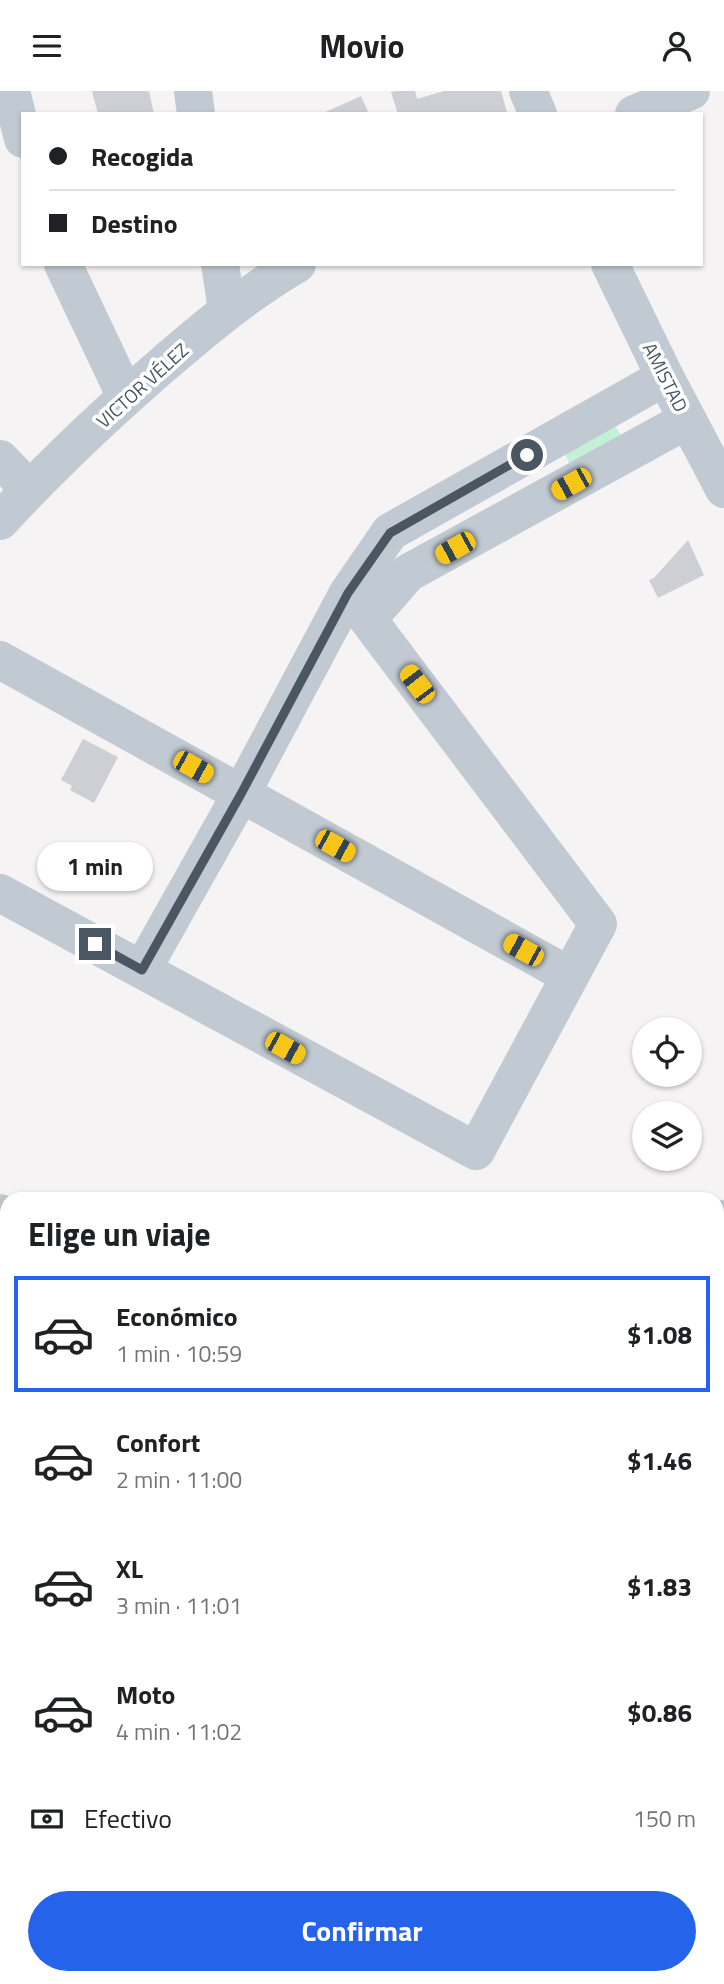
<!DOCTYPE html>
<html lang="es">
<head>
<meta charset="utf-8">
<style>
  body { margin:0; font-family:"Titillium Web",sans-serif; background:#f2f2f2; color:#202124; height:100vh; display:flex; flex-direction:column; font-size:26px; white-space:nowrap }
  * { box-sizing:border-box; margin:0 }
  p { font-size:23px; color:#757577 }
  .icon { flex:none; width:38px; height:38px; fill:none; stroke:currentColor; stroke-width:2; stroke-linecap:round; stroke-linejoin:round }
  .map { position:relative; flex:1; overflow:hidden }
  .drawer { position:absolute; left:0px; top:1101px; width:724px; height:793px; display:flex; flex-direction:column; background:#fff; border-radius:21px 21px 0 0; box-shadow:0 2px 5px #0004 }
  .drawer>* { flex:none }
  .banner { position:absolute; left:21px; top:21px; width:682px; height:154px; border-radius:0px; box-shadow:0 2px 5px #0004; display:grid; align-content:center; height:154px; padding:0 28px; background:#fff }
  .controls { position:absolute; left:632px; top:926px; display:grid; gap:14px }
  .controls a { display:grid; place-items:center; width:70px; height:70px; border-radius:50%; background:#fff; box-shadow:0 2px 5px #0004; font-size:35px }
  .end { position:absolute; width:32px; height:32px; margin:-16px; border:9px solid #4a5661; background:#fff; box-shadow:0 0 0 4px #fff }
  .from { border-radius:50% }
  .bubble { position:absolute; height:49px; border-radius:24px; background:#fff; box-shadow:0 2px 5px #0004; font-size:23px; font-weight:700; line-height:49px; text-align:center }
  .car { position:absolute; width:21px; height:42px; margin:-21px -10px; border-radius:9px; box-shadow:0 0 5px 2px #0007; background:linear-gradient(#f5c518 24%,#345 0 40%,#f5c518 0 76%,#345 0 86%,#f5c518 0) }
  .banner b { display:flex; align-items:center; gap:24px; height:66px; font-size:26px }
  .banner b+b { border-top:2px solid #e0e0e0 }
  .banner i { width:18px; height:18px; background:#202124 }
  ul { padding:0; list-style:none }
  li { display:flex; align-items:center; gap:21px; height:116px; margin:0 14px 10px; padding:0 14px; border:4px solid transparent; border-radius:0px }
  li div { flex:1 }
  li b { display:block; font-size:26px }
  li em { font-style:normal; font-weight:700 }
  li.current { border-color:#2563eb }
  li>.icon { width:63px; height:63px; stroke-width:1.5 }
  h2 { padding:0 28px; font-size:32px; line-height:84px }
  .pay { display:flex; align-items:center; gap:18px; height:77px; padding:0 28px; font-size:26px }
  .pay p { margin-inline-start:auto }
  .primary-button { display:flex; gap:14px; margin-top:auto; padding:14px 28px }
  .primary-button a { flex:1; height:80px; border-radius:42px; background:#2563eb; color:#fff; font-size:28px; font-weight:700; line-height:80px; text-align:center }
  header { display:flex; justify-content:space-between; align-items:center; height:91px; padding:0 28px; background:#fff; font-size:32px; font-weight:700 }
  .map>svg:first-child { display:block }
  .green { fill:#c3f1d5 }
  .building { fill:#cdcfd5 }
  .lines { fill:none; stroke-linecap:round; stroke-linejoin:round }
  .street { stroke:#c1cad2; stroke-width:38 }
  .route { stroke:#4a5661; stroke-width:9 }
  .labels { text-anchor:middle; dominant-baseline:central; stroke-width:7; stroke-linejoin:round; paint-order:stroke }
  .street-label { font-size:19px; fill:#4a5661; stroke:#fff }
</style>
</head>
<body>
<header><svg class="icon" aria-label="menu" viewBox="0 0 24 24"><path d="M4 6h16M4 12h16M4 18h16"/></svg>Movio<svg class="icon" aria-label="person" viewBox="0 0 24 24"><circle cx="12" cy="8" r="4"/><path d="M4 21q1-7 8-7t8 7"/></svg></header>
<div class="map">
<svg width="724" height="1893" viewBox="0 0 724 1893">
  <rect width="100%" height="100%" fill="#f5f3f3"/>
  <path class="green" d="M613,332L621,344L570,374L563,359Z"/>
  <path class="building" d="M92,0H149L154,23H98Z
    M396,0H415L417,8L444,0H501L507,21L502,23H398L391,1Z
    M361,5L369,23H321Z
    M688,449L704,484L658,507L649,489L654,487Z
    M83,648L118,666L94,712L70,699L72,695L61,689Z
    M724,1697V1737L718,1731V1704Z
    M0,1778H7V1805H0Z
    M0,1847L7,1848L6,1876H0Z
    M148,1886H189L201,1893H144Z
    M257,1886H300L295,1893H253Z
    M374,1886H391L385,1893H382Z"/>
  <g class="lines">
    <path class="street" d="M11,0L23,48
      M193,0L196,23
      M528,0L538,23
      M634,23L691,0
      M63,173L126,306
      M220,173L227,219
      M610,173L665,286L724,398
      M0,368L29,398
      M0,430C50,376 104,325 159,277C203,239 247,202 297,173
      M368,528L408,482L687,329
      M0,569L570,885
      M0,802L476,1060L598,833L348,502
      M142,879L241,703L348,502L390,441L665,286
      M0,1122L7,1126
      M718,1135L724,1128
      M0,1389L7,1392
      M718,1574L724,1567
      M437,1886L446,1893
      M657,1886L661,1893
      M92,1893L95,1886
      M239,1893L244,1886
      M523,1893L528,1886"/>
  </g>
  <g class="lines">
    <path class="route" d="M95,853L142,879L241,703L348,502L390,442L527,364"/>
  </g>
  <g class="labels">
    <g class="street-label">
      <text transform="translate(666 286) rotate(63)">AMISTAD</text>
      <text transform="translate(142 294) rotate(-42)">VICTOR VÉLEZ</text>
    </g>
  </g>
</svg>
<div class="controls">
<a><svg class="icon" aria-label="locate" viewBox="0 0 24 24"><circle cx="12" cy="12" r="6"/><path d="M12 2v4M12 18v4M2 12h4M18 12h4"/></svg></a>
<a><svg class="icon" aria-label="layers" viewBox="0 0 24 24"><path d="M12 4l9 5-9 5-9-5zM3 14l9 5 9-5"/></svg></a>
</div>
<i class="end from" style="left:527px;top:364px"></i>
<i class="end" style="left:95px;top:853px"></i>
<div class="bubble" style="left:37px;top:751px;width:116px">1 min</div>
<i class="car" style="left:571px;top:393px;rotate:241deg"></i>
<i class="car" style="left:455px;top:457px;rotate:241deg"></i>
<i class="car" style="left:417px;top:593px;rotate:323deg"></i>
<i class="car" style="left:193px;top:676px;rotate:119deg"></i>
<i class="car" style="left:335px;top:755px;rotate:119deg"></i>
<i class="car" style="left:523px;top:859px;rotate:299deg"></i>
<i class="car" style="left:285px;top:957px;rotate:119deg"></i>
<div class="banner">
<b><i class="from"></i>Recogida</b>
<b><i></i>Destino</b>
</div>
<section class="drawer">
<h2>Elige un viaje</h2>
<ul>
<li class="current"><svg class="icon" aria-label="car" viewBox="0 0 24 24"><path d="M5 17H2v-5l4-1 3-4h7l3 4 3 1v5h-3M9 17h6M6 11h13"/><circle cx="7" cy="17" r="2"/><circle cx="17" cy="17" r="2"/></svg><div><b>Económico</b><p>1 min · 10:59</p></div><em>$1.08</em></li>
<li><svg class="icon" aria-label="car" viewBox="0 0 24 24"><path d="M5 17H2v-5l4-1 3-4h7l3 4 3 1v5h-3M9 17h6M6 11h13"/><circle cx="7" cy="17" r="2"/><circle cx="17" cy="17" r="2"/></svg><div><b>Confort</b><p>2 min · 11:00</p></div><em>$1.46</em></li>
<li><svg class="icon" aria-label="car" viewBox="0 0 24 24"><path d="M5 17H2v-5l4-1 3-4h7l3 4 3 1v5h-3M9 17h6M6 11h13"/><circle cx="7" cy="17" r="2"/><circle cx="17" cy="17" r="2"/></svg><div><b>XL</b><p>3 min · 11:01</p></div><em>$1.83</em></li>
<li><svg class="icon" aria-label="car" viewBox="0 0 24 24"><path d="M5 17H2v-5l4-1 3-4h7l3 4 3 1v5h-3M9 17h6M6 11h13"/><circle cx="7" cy="17" r="2"/><circle cx="17" cy="17" r="2"/></svg><div><b>Moto</b><p>4 min · 11:02</p></div><em>$0.86</em></li>
</ul>
<div class="pay"><svg class="icon" aria-label="cash" viewBox="0 0 24 24"><path d="M3 7h18v10H3z"/><circle cx="12" cy="12" r="2"/></svg>Efectivo<p>150 m</p></div>
<div class="primary-button"><a>Confirmar</a></div>
</section>
</div>
</body>
</html>
